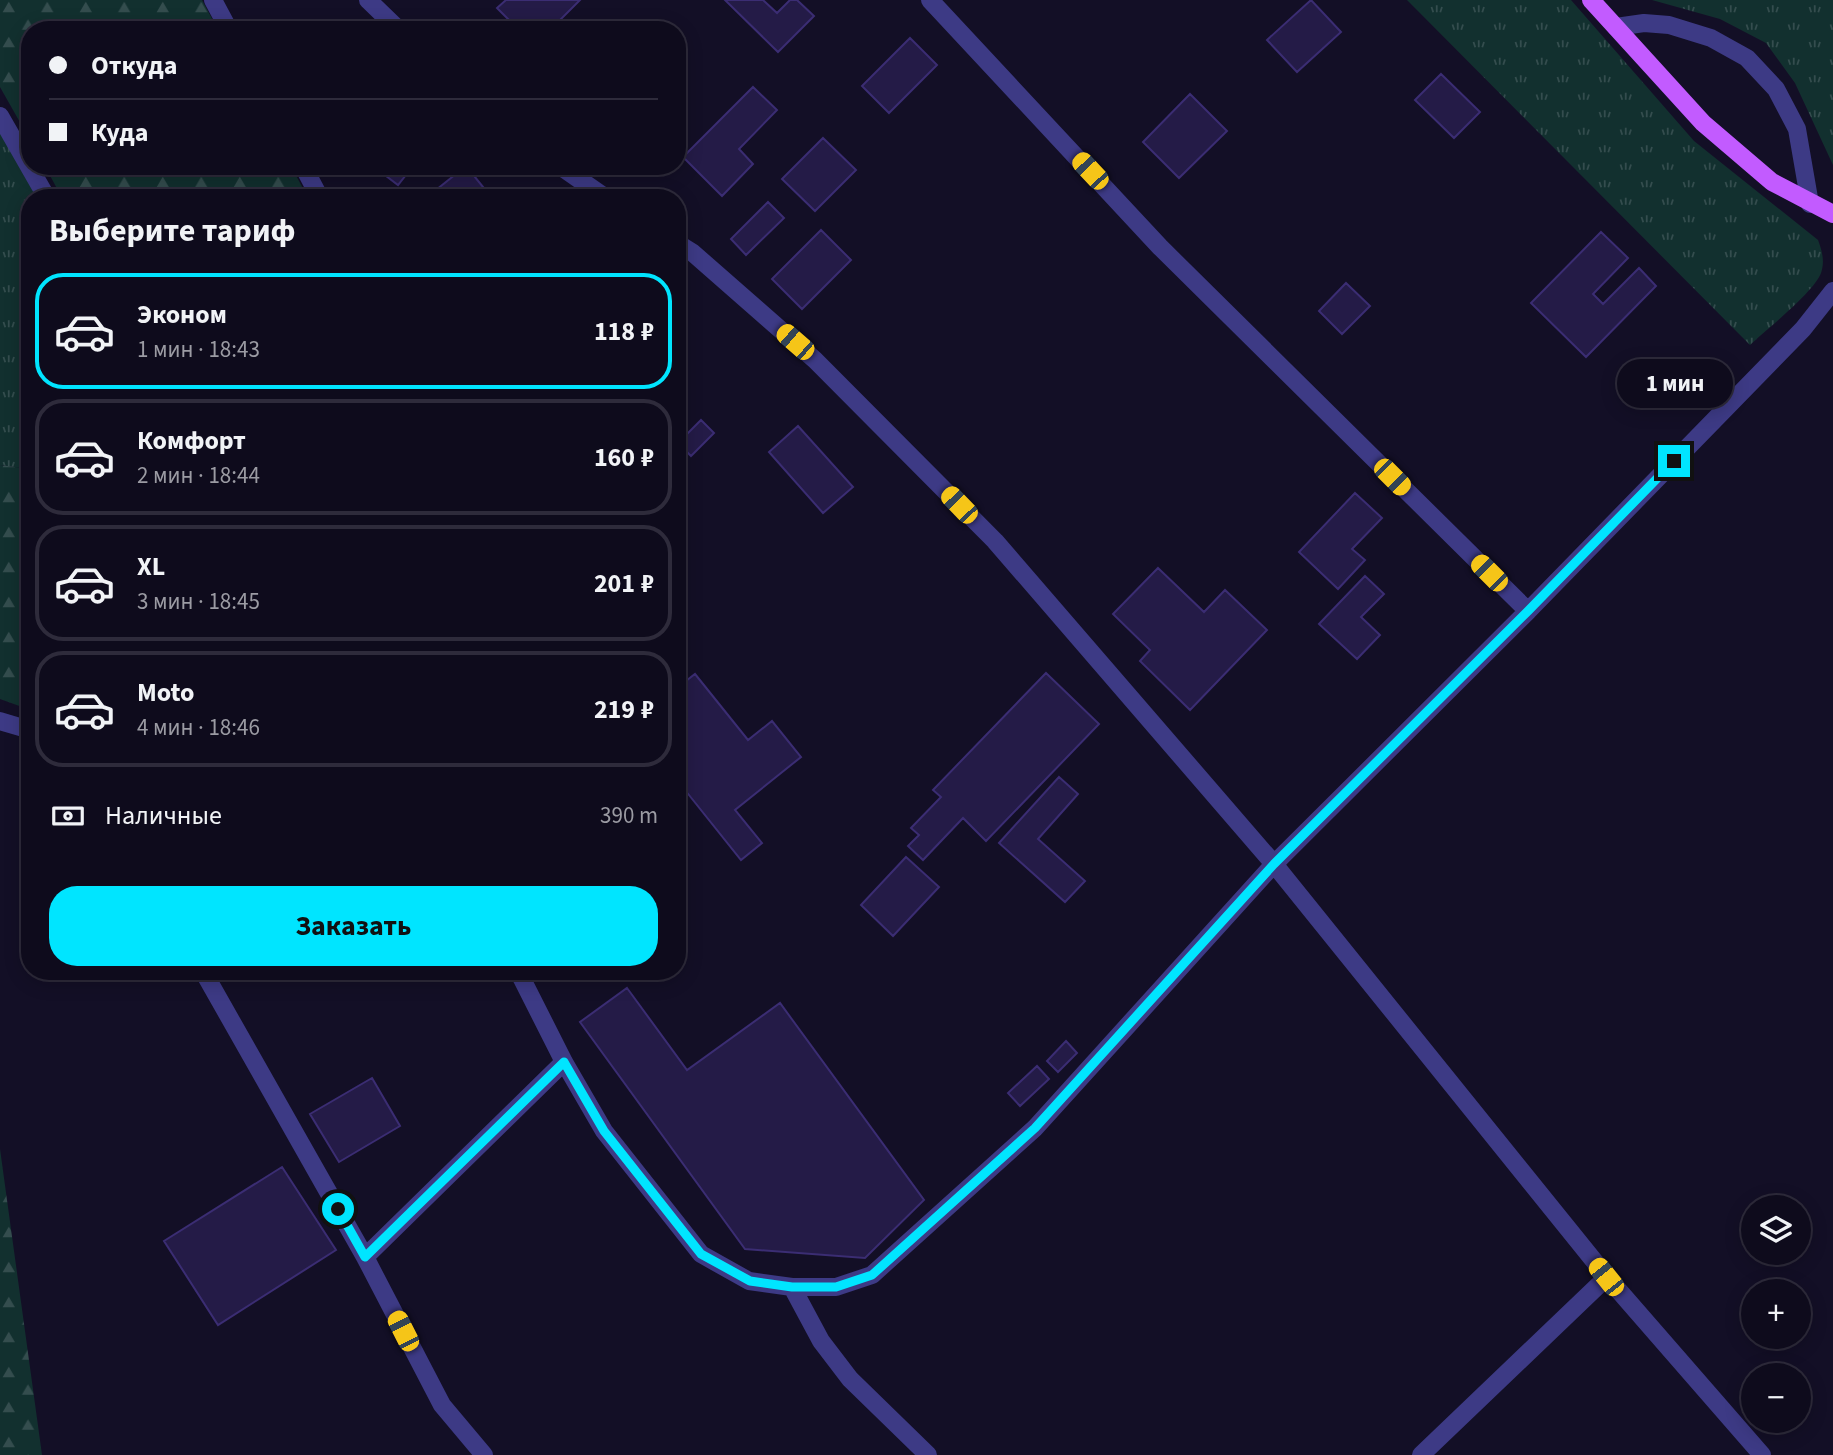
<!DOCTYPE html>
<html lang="ru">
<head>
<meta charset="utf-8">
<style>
  body { margin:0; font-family:"Source Sans 3",sans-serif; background:#171425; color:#f1f3f6; height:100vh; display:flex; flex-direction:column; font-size:26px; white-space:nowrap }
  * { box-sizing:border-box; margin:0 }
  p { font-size:23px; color:#9b9ba3 }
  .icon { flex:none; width:38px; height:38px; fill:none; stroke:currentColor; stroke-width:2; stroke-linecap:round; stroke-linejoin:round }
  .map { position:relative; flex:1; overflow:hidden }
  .sheet { position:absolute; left:21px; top:189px; width:665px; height:791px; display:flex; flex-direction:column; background:#0e0b1c; border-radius:28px; box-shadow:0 4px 18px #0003,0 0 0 2px #2e2b3b }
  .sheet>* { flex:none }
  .banner { position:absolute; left:21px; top:21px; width:665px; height:154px; border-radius:28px; box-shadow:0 4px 18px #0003,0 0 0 2px #2e2b3b; display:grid; align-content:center; height:154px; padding:0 28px; background:#0e0b1c }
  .controls { position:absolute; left:1741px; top:1195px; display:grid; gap:14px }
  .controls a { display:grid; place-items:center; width:70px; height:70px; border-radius:50%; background:#0e0b1c; box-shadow:0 4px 18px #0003,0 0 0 2px #2e2b3b; font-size:35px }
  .end { position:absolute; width:32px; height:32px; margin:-16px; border:9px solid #00e5ff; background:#111; box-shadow:0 0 0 4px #111 }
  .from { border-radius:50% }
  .bubble { position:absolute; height:49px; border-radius:24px; background:#0e0b1c; box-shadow:0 4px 18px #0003,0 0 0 2px #2e2b3b; font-size:23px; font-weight:700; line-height:49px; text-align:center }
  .car { position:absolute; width:21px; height:42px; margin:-21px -10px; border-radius:9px; box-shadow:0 0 5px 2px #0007; background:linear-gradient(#f5c518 24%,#345 0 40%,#f5c518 0 76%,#345 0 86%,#f5c518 0) }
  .banner b { display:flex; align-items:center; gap:24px; height:66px; font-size:26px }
  .banner b+b { border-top:2px solid #2e2b3b }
  .banner i { width:18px; height:18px; background:#f1f3f6 }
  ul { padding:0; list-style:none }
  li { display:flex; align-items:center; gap:21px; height:116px; margin:0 14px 10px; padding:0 14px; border:4px solid #2e2b3b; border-radius:28px }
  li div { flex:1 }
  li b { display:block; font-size:26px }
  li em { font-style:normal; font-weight:700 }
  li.current { border-color:#00e5ff }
  li>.icon { width:63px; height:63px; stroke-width:1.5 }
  h2 { padding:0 28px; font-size:32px; line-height:84px }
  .pay { display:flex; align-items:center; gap:18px; height:77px; padding:0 28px; font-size:26px }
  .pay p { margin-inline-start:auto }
  .primary-button { display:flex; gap:14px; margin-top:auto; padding:14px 28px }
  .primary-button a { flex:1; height:80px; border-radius:28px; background:#00e5ff; color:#111; font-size:28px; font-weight:700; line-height:80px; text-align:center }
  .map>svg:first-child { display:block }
  .grass { fill:url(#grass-tufts) }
  .forest { fill:url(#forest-firs) }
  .building { fill:#241b47; stroke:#3b2d73; stroke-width:2 }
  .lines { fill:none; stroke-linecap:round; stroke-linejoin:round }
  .minor { stroke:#3d3a85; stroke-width:18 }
  .major { stroke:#c25bff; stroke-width:18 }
  .route { stroke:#00e5ff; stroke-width:9 }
</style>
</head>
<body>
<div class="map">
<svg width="1833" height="1455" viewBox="0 0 1833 1455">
  <defs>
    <pattern id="grass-tufts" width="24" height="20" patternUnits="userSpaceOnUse" patternTransform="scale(1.75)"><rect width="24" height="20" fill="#12302f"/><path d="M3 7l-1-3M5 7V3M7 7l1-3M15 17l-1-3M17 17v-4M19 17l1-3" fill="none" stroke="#344d4e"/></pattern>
    <pattern id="forest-firs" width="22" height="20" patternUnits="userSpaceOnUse" patternTransform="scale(1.75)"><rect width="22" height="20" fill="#12302f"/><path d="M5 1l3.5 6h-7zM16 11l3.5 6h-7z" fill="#344d4e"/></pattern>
  </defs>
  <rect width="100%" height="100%" fill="#130f26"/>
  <path class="grass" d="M1407,0H1571L1694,141L1818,240C1822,251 1825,261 1821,273C1814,292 1767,329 1750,345Z
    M1652,0H1833V165L1795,83L1766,43L1720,19Z
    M0,130L40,198H30V469L0,465Z"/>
  <path class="forest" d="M0,0H202L218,30H30V140L0,87Z
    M45,166H291L308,198H62Z
    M0,465L30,469V707L25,708L0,699Z
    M0,1149L42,1455H0Z"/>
  <path class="building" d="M506,0H580L550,30H519L497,8Z
    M725,0H763L777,13L790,0H797L814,16L778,52Z
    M1311,0L1341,32L1297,72L1267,40Z
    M910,38L937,65L889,113L862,86Z
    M1441,74L1480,112L1454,138L1415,100Z
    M753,87L777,110L739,149L753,164L722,196L683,157Z
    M1190,94L1227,131L1179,178L1143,142Z
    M823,138L856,170L815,211L782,179Z
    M373,166H413L398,185Z
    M466,166L492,198H426Z
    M768,202L784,218L746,255L731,239Z
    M821,230L851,260L802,309L772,279Z
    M1601,232L1628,258L1593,294L1603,304L1639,268L1656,286L1586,357L1531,303Z
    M1346,283L1370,306L1342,334L1319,311Z
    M677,315L684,322L677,329Z
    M701,420L714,433L691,456L678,443Z
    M798,426L853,487L823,513L769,452Z
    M1355,493L1382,518L1352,549L1365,560L1338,589L1299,552Z
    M1158,568L1204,612L1225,590L1267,630L1190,710L1140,661L1150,650L1113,614Z
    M1365,576L1384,594L1361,617L1380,635L1357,659L1319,624Z
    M1046,673L1099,724L986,841L963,818L923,860L908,846L919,835L911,828L941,797L933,790Z
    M695,674L748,740L772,721L801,757L735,810L762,843L741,860L677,780V688Z
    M1059,777L1078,794L1038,839L1085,881L1065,902L999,843Z
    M906,857L939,887L893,936L861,905Z
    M627,988L687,1070L780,1003L924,1200L865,1258L745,1249L580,1022Z
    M1066,1041L1077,1053L1058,1072L1047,1061Z
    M1037,1066L1049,1079L1020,1106L1008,1093Z
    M372,1078L400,1126L339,1162L310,1114Z
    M282,1167L336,1250L218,1325L164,1241Z"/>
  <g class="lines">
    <path class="minor" d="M213,0L229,30
      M368,0L399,30
      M930,0L1160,247L1528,611L1803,329L1833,291
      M1616,27L1644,23L1669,25L1711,38L1747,58L1776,89L1797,129L1810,204
      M0,116L47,198
      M303,166L320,198
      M560,166L606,198
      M677,243L693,253L815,360L995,541L1274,864L1528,611
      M0,721L30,730
      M203,971L365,1257L442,1405L484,1455
      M518,971L564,1062L604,1131L701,1254L749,1281L792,1287H836L872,1275L1035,1128L1274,864L1607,1277L1762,1455
      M365,1257L564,1062
      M792,1287L821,1341L850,1379L928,1455
      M1421,1455L1607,1277"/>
    <path class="major" d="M1591,0L1703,123L1772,182L1833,214"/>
  </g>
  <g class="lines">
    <path class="route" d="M338,1209L365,1257L564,1062L604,1131L701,1254L750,1281L792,1287H836L872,1275L1035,1128L1274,864L1528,611L1674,461"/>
  </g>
</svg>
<div class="controls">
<a><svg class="icon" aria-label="layers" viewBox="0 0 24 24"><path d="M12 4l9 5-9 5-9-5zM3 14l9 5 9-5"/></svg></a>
<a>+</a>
<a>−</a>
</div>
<i class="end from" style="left:338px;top:1209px"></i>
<i class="end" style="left:1674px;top:461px"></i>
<div class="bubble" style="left:1617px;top:359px;width:116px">1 мин</div>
<i class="car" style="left:1090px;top:171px;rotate:317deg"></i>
<i class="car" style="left:795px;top:342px;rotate:311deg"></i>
<i class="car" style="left:1392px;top:477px;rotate:135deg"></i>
<i class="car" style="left:959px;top:505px;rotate:316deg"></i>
<i class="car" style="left:1489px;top:573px;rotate:315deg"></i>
<i class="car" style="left:1606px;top:1277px;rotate:321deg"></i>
<i class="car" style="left:403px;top:1331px;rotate:333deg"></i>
<div class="banner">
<b><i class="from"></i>Откуда</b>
<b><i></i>Куда</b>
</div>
<section class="sheet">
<h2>Выберите тариф</h2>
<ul>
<li class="current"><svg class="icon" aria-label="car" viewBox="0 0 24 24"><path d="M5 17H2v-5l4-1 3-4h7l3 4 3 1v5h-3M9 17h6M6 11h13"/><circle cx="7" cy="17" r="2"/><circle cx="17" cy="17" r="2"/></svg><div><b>Эконом</b><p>1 мин · 18:43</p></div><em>118 ₽</em></li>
<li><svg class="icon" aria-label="car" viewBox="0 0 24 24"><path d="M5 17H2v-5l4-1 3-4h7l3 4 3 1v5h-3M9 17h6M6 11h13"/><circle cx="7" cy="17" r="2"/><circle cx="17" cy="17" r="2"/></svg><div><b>Комфорт</b><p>2 мин · 18:44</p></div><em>160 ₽</em></li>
<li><svg class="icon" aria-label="car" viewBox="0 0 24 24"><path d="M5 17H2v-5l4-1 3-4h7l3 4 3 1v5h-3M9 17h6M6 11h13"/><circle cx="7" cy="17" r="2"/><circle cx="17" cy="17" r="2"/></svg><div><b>XL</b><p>3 мин · 18:45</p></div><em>201 ₽</em></li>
<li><svg class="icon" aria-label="car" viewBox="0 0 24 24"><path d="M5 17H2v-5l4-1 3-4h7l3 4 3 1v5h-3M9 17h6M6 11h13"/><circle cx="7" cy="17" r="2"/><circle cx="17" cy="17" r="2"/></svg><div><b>Moto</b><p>4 мин · 18:46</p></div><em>219 ₽</em></li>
</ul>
<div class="pay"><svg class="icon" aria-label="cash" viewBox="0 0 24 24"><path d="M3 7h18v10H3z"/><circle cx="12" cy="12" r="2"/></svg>Наличные<p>390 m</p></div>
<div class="primary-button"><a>Заказать</a></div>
</section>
</div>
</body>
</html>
